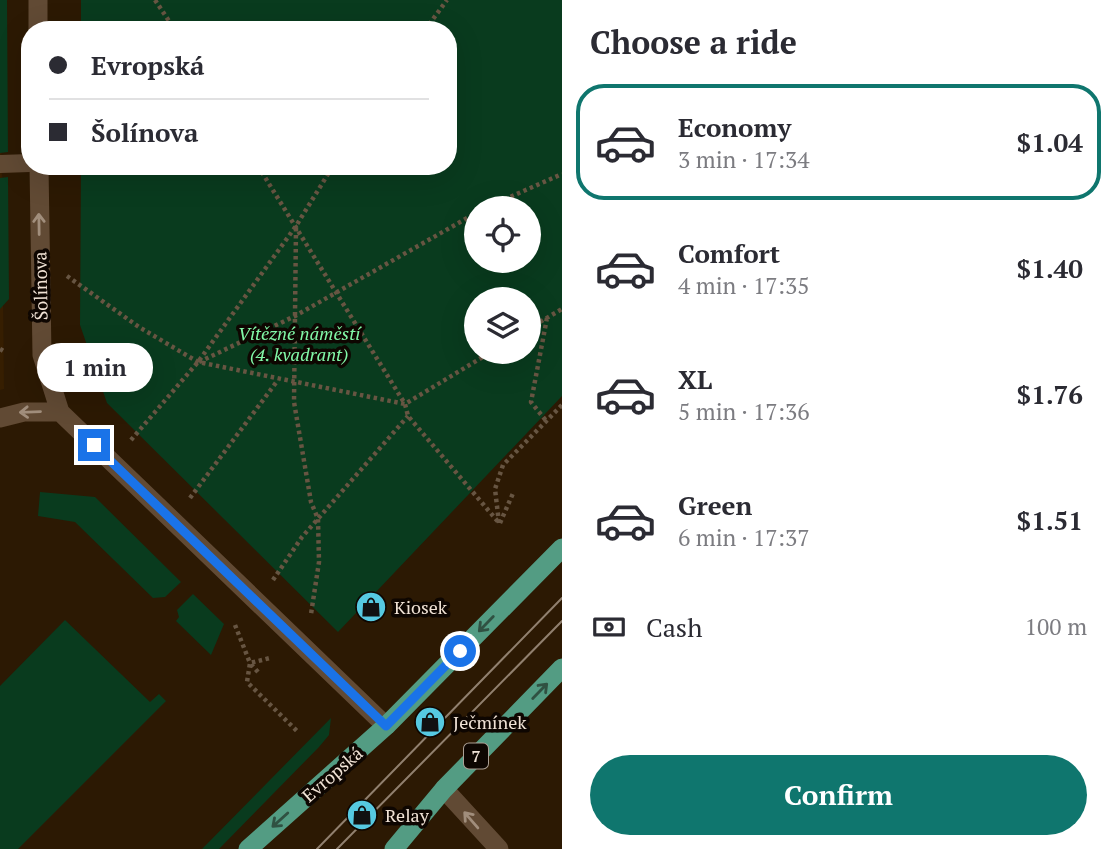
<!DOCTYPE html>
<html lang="en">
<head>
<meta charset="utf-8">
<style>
  body { margin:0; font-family:"PT Serif",serif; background:#f7f7f7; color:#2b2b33; height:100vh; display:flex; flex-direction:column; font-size:26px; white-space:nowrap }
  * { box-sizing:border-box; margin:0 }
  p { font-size:23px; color:#7c7c81 }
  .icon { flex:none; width:38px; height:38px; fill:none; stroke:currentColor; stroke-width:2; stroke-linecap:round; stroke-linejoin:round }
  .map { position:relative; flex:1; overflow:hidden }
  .details { display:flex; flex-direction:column; background:#fff; width:553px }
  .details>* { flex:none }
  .guide { position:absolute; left:21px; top:21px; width:436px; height:154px; border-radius:28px; box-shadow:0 7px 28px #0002; display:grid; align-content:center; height:154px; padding:0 28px; background:#fff }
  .buttons { position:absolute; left:464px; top:196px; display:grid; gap:14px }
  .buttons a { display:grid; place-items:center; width:77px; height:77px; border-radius:50%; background:#fff; box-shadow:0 7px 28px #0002; font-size:35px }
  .end { position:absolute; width:32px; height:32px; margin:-16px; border:9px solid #1a73e8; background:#fff; box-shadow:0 0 0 4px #fff }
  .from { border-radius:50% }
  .bubble { position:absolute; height:49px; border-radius:24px; background:#fff; box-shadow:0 7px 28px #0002; font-size:23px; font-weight:800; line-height:49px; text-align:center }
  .guide b { display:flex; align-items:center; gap:24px; height:66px; font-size:26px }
  .guide b+b { border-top:2px solid #e1e1e2 }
  .guide i { width:18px; height:18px; background:#2b2b33 }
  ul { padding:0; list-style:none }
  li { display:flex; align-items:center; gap:21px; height:116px; margin:0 14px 10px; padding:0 14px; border:4px solid transparent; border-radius:28px }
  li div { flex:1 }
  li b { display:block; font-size:26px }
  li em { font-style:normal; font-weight:800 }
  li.active { border-color:#0f766e }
  li>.icon { width:63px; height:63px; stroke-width:1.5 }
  h2 { padding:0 28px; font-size:32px; line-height:84px }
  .pay { display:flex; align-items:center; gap:18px; height:77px; padding:0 28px; font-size:26px }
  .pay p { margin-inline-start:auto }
  .button { display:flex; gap:14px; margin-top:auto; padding:14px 28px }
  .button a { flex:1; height:80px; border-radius:42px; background:#0f766e; color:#fff; font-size:28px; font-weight:800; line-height:80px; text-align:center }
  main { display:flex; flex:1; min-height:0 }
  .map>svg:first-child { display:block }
  .built { fill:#361e01 }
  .green { fill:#093b1e; fill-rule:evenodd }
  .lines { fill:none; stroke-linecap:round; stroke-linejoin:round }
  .path { stroke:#675542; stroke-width:4.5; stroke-dasharray:3.5 3.5; stroke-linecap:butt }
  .service { stroke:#614a34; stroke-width:18 }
  .minor { stroke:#614a34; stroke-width:19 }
  .primary { stroke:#539c83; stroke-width:19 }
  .tram { stroke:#91806f; stroke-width:2 }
  .oneway { stroke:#a18e7c }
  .oneway2 { stroke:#305142 }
  .route { stroke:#1a73e8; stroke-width:9 }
  .labels { text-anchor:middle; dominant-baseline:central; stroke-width:7; stroke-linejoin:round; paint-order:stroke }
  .shield { fill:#0e0601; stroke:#aca095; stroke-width:2 }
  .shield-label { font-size:16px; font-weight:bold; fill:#f0e2d5 }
  .street-label { font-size:18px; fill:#f0e2d5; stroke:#0e0601 }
  .park-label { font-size:18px; font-style:italic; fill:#82f9a8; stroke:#0e0601 }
  .poi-label { font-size:18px; fill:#f0e2d5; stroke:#0e0601; text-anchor:start }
</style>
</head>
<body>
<main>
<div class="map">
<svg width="562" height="849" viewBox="0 0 562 849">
  <rect width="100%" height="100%" fill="#2c1903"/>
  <path class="built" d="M0,0L4,389L0,390Z"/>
  <path class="green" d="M0,0H7L8,152L0,153Z
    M81,0H562V396L338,632L107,403L80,325L81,166H448V30H81ZM476,208H528V261H476ZM476,299H528V352H476Z
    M8,177L9,299L0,309V178Z
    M40,492L95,497L181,582L165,597L153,598L75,522L38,516Z
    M193,594L224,624L211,655L176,621L179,617L177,610Z
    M65,620L150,702L159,694L166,701L18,849H0V686Z
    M331,718L329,735L319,747L219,849H202Z"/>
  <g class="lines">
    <path class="path" d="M155,0L175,30
      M425,30L447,0
      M258,166L405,404L408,416L500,524
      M485,208L562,174
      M296,228L294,402L311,502L318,519L319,562L311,614
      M67,276L139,327L198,362L405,404L491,352
      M547,318L531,402L547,422
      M528,329L562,309
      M0,349L5,352
      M199,362L295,316L476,213
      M131,440L198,362L296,226L333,166
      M190,498L278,380
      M499,523L495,489L503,465L562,405
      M500,523L514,491
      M273,580L302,537L408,416
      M235,625L250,663L247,682L299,733
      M258,672L250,663L270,658"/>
    <path class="service" d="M0,164L30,163"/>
    <path class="minor" d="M38,0V30
      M39,166L42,355L60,412L386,726
      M0,418L24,412H60
      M444,789L499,849"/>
    <path class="primary" d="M248,849L386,726L562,548
      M394,849L444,789L562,668"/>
    <path class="tram" d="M317,849L562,598
      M337,849L562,621"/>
  </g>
  <defs><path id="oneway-shaft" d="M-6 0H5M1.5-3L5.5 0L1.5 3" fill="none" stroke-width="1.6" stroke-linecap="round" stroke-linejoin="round" transform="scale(1.75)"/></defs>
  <g class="oneway">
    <use href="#oneway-shaft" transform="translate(39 224) rotate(-91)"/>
    <use href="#oneway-shaft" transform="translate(30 412) rotate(178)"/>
    <use href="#oneway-shaft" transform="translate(471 820) rotate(-131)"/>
  </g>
  <g class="oneway2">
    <use href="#oneway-shaft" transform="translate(486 624) rotate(134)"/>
    <use href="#oneway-shaft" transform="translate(540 691) rotate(-46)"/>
    <use href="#oneway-shaft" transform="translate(280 820) rotate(138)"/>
  </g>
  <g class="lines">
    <path class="route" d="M94,445L386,726L460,651"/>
  </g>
  <defs>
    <g id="shop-disc" transform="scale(1.575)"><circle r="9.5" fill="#56c9e1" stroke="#0e0601"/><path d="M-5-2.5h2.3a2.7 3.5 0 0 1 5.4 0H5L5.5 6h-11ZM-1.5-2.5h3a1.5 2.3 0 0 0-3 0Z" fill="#111"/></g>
  </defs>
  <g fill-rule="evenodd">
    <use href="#shop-disc" x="371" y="607"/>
    <use href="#shop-disc" x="430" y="722"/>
    <use href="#shop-disc" x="362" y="815"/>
  </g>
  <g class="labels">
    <rect class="shield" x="464" y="743.5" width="24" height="25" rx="5"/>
    <g class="shield-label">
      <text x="476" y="756">7</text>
    </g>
    <g class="street-label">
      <text transform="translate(40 286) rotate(-91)">Šolínova</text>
      <text transform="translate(332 774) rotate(-41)">Evropská</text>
    </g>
    <g class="park-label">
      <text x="299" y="333">Vítězné náměstí<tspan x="299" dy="21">(4. kvadrant)</tspan></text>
    </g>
    <g class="poi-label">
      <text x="394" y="607">Kiosek</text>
      <text x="453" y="722">Ječmínek</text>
      <text x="385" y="815">Relay</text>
    </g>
  </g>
</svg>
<div class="buttons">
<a><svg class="icon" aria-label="locate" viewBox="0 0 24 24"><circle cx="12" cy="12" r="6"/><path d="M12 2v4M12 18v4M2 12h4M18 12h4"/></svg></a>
<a><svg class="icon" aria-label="layers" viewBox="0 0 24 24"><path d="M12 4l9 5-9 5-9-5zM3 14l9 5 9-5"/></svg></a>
</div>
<i class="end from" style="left:460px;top:651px"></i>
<i class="end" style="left:94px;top:445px"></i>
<div class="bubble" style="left:37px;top:343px;width:116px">1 min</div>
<div class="guide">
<b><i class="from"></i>Evropská</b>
<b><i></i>Šolínova</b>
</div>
</div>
<section class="details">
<h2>Choose a ride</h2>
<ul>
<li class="active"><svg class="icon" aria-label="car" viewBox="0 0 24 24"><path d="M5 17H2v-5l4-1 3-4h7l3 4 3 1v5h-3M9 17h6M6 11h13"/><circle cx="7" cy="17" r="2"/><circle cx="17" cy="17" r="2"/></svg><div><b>Economy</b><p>3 min · 17:34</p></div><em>$1.04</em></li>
<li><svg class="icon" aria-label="car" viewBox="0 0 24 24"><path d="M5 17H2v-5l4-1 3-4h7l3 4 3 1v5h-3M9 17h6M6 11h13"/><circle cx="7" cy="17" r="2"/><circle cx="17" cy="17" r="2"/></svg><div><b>Comfort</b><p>4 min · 17:35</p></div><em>$1.40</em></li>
<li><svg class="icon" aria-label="car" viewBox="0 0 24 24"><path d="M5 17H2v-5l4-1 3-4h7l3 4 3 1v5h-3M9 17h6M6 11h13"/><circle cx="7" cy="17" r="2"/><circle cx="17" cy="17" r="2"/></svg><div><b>XL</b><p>5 min · 17:36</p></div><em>$1.76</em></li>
<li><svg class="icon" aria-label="car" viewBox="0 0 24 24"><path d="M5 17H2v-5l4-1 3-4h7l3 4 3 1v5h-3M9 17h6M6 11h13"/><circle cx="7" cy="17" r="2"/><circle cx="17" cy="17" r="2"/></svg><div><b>Green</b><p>6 min · 17:37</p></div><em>$1.51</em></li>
</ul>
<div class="pay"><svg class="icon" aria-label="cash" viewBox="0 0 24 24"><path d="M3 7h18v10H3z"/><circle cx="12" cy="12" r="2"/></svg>Cash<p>100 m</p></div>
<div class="button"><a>Confirm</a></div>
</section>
</main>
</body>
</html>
